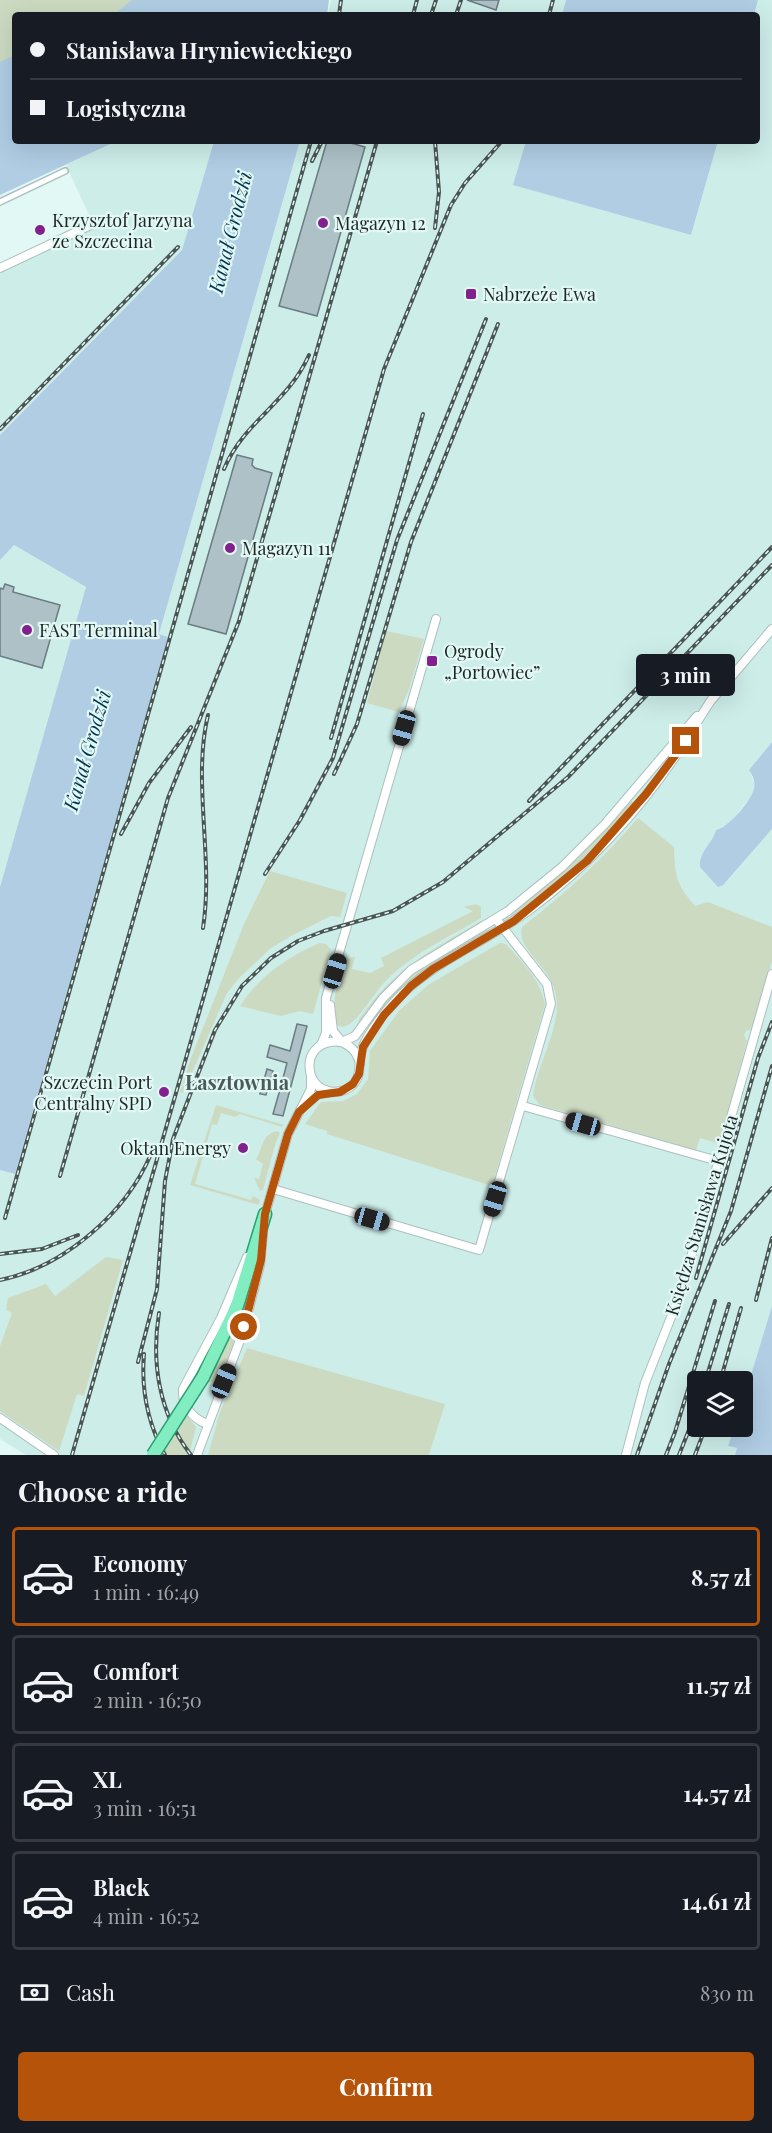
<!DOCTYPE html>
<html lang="en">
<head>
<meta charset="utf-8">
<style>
  body { margin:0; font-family:"Playfair Display",serif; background:#20242c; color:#f1f3f6; height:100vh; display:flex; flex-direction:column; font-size:22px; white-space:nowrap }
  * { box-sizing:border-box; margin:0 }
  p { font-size:20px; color:#9ea1a6 }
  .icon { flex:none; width:33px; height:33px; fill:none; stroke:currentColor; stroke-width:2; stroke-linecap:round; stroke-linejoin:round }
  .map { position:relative; height:1455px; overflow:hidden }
  .panel { display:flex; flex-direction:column; background:#171b24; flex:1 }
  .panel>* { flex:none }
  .top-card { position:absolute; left:12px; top:12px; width:748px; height:132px; border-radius:6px; box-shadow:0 6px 24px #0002; display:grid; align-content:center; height:132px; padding:0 18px; background:#171b24 }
  .tools { position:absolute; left:687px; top:1371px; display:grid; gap:12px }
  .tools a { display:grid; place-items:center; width:66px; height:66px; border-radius:6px; background:#171b24; box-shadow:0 6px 24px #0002; font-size:30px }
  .end { position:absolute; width:27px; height:27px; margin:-14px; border:8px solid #b45309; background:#fff; box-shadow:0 0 0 3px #fff }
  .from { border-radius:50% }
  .bubble { position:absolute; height:42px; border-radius:6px; background:#171b24; box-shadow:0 6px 24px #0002; font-size:20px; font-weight:700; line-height:42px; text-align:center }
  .car { position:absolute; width:18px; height:36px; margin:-18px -9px; border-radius:8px; box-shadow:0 0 4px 2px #0007; background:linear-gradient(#222 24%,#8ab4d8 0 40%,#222 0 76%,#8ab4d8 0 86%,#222 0) }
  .top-card b { display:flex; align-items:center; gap:21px; height:57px; font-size:22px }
  .top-card b+b { border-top:2px solid #363941 }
  .top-card i { width:15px; height:15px; background:#f1f3f6 }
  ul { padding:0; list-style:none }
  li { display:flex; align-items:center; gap:18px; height:99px; margin:0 12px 9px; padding:0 6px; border:3px solid #363941; border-radius:6px }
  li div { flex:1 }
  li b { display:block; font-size:22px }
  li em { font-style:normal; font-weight:700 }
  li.on { border-color:#b45309 }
  li>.icon { width:54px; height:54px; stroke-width:1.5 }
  h2 { padding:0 18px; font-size:27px; line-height:72px }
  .pay { display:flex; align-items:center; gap:15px; height:66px; padding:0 18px; font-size:22px }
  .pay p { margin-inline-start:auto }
  .button { display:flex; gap:12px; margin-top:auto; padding:12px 18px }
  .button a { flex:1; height:69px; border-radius:6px; background:#b45309; color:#fff; font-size:24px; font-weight:700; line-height:69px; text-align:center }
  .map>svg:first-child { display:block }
  .built { fill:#cdede9 }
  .green { fill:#ccdac2 }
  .water { fill:#b0cde4 }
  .building { fill:#adc1c6; stroke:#697c81; stroke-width:1.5 }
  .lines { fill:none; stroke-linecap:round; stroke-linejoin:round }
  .pedestrian-casing { stroke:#abc0be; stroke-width:8 }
  .minor-casing { stroke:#abc0be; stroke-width:10 }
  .primary-casing { stroke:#28a06f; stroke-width:15 }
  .pedestrian { stroke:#fff; stroke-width:5 }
  .minor { stroke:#fff; stroke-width:8 }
  .primary { stroke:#81edc0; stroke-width:12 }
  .rail-casing { stroke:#4a5553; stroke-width:4 }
  .rail { stroke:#e1f8f4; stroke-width:1.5; stroke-dasharray:4.5; stroke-linecap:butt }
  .primary-bridge-casing { stroke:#28a06f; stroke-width:15; stroke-linecap:butt }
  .primary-bridge { stroke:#81edc0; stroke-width:12 }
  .route { stroke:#b45309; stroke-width:8 }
  .poi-dot { fill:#83218c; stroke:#e1f8f4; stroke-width:2 }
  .labels { text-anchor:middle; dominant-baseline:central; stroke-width:4.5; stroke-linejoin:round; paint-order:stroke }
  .poi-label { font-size:18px; fill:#1f2726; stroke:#e1f8f4; text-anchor:start }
  .street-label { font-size:18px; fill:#1f2726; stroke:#e1f8f4 }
  .water-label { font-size:20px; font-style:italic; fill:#003453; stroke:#e1f8f4 }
  .neighbourhood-label { font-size:20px; font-weight:bold; fill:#495c59; stroke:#e1f8f4 }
</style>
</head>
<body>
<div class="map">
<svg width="772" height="1455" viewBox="0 0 772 1455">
  <rect width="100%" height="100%" fill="#e1f8f4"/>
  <path class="built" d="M331,0H566L562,15H328Z
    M758,0H772V742L749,770L755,784L752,795L729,824L718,829L716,836L705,850L723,885L772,829V1306L743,1401L742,1382H698V1426L735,1427L729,1446L737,1448L735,1455H26L0,1439V1170L14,1174L168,637L159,634L300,141H526L514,184L691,235L718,141H758V15H754Z
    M117,141H214L182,250L0,435V271L26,256L95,228L66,165Z
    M14,545L86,587L0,887V560Z"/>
  <path class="green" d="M0,0H142L123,15H15V63L0,72Z
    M386,631L424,639L409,689L399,712L367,703Z
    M630,800L634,803L571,871L519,913L508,918L582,854Z
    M638,818L674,847C675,876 676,884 695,906L708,902L772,927V961L752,1029L746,1031L744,1035L747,1041L720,1144L700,1138L696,1150L540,1105L533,1096C537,1063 564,1023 555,991C549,966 516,949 522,927C565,894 603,859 638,818Z
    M270,871L347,893L340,917L331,916L291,936L271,948L240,977L227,993L183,1093L180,1092L191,1058L244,924Z
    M476,904L481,907V918C446,939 409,955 382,985C371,997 357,1025 342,1027L337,1025C330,1004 338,982 343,962L347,958L355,957L352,969L370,973L384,966L381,958L473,911L464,907Z
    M482,920L477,926C429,954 391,974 360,1022L358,1021C394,968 429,952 482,920Z
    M492,929L429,967L409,982L384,1008L370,1028L367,1026C393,980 440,956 484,930Z
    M319,943L326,944L331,950L313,1014L300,1011L281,1016L240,1006C259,976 288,957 319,943Z
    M500,943L506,944C523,963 540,979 545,1004L492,1186L327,1134V1131L305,1124L321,1102L343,1101L357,1094L368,1079L370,1051L399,1011L428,985Z
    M216,1105L284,1125L282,1127L240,1114L235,1117L221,1113L217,1125L212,1124L205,1150L209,1153H204L195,1184L251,1200L253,1196L260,1200L259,1205L190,1185Z
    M277,1131L280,1133L275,1145L263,1190L260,1191L254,1178L259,1179L263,1164L256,1159C263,1150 260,1135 277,1131Z
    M106,1257L123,1260L84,1396L77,1394L59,1451L0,1411V1346L12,1313L6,1310L8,1298L46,1284L55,1296Z
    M256,1261C253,1303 235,1347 217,1385L207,1380Z
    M247,1348L445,1404L429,1455H208L220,1412Z
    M186,1415L196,1427L189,1455H160Z"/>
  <path class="water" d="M132,0H329L327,15H113Z
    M566,0H758L754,15H562Z
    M15,55V141H117L0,195V62Z
    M214,141H300L159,634L168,637L15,1174L0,1170V887L86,587L14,545L0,560V435L182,250Z
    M526,141H718L691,235L513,185Z
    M772,742V829L723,885L718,887L700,867C699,851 713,843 716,830C728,828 752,800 754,788C756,781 752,775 749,770Z
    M772,1306V1455H735L737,1448L728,1446L735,1427L742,1426L743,1401Z"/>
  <path class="building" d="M467,0H499L496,10Z
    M327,141H344L365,147L317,316L279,306Z
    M237,455L253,459L252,465L255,468L272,473L226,634L188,624Z
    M5,584L14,587L13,592L60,605L42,668L0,656V588L3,589Z
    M297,1024L307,1026L283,1116L273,1114L281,1086L269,1083L266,1095L260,1094L267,1069L273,1071L271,1078L282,1082L287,1063L267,1057L270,1045L290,1051Z"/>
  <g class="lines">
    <g class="pedestrian-casing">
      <path id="pedestrian" d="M0,202L65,171"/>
    </g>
    <g class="minor-casing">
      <path id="minor" d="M0,268L93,224
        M709,703L772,629
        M330,1005L333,1031L342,1042
        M342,1042L355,1036L383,998L411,970L508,911L562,867L605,824L697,716
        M321,1045L326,1033V998L436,619
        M360,1064C353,1029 304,1038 310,1071C313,1093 342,1099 355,1082C362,1073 358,1062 361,1052C367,1033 384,1013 397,999C433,961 490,940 532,908C587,867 637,813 675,757C688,738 699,718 712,699
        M523,1106L718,1161
        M301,1109L317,1095L328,1092
        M273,1189L479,1250L551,1004L547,984L496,919
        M264,1218L288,1134L311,1089V1077
        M0,1418L54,1455
        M207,1424C192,1418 182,1406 183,1389L221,1318L247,1257
        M197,1455L243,1332L260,1265L263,1234
        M626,1455L645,1383L681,1292L772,974"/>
    </g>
    <g class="primary-casing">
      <path id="primary" d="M203,1377L237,1306L265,1214"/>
    </g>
    <use href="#pedestrian" class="pedestrian"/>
    <use href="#minor" class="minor"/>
    <use href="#primary" class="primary"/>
    <g class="rail-casing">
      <path id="rail" d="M339,15L341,0
        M413,15L417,0
        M431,15L436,0
        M456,15L461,0
        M549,15L553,0
        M312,161L322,141
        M435,228L439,192L435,141
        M0,429L178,247
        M224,469C244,421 288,403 309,355
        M331,738L423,414
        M334,774L357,724L411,542L498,324
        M529,801L772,547
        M121,834L149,783L191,727
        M265,874L300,820L333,758L397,540L486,319
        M203,928C214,858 192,782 208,715
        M60,1176L168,798L239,621L377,141
        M5,1218L311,141
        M723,1244L772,1188
        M0,1254L42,1249L78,1235
        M696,1278L758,1058L772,1022
        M0,1280C64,1267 126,1213 151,1154
        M756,1300L772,1238
        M159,1313C151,1363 159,1414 191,1455
        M144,1354C141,1389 148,1424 165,1455
        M138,1362L157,1289L165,1181L173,1139L215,1030L242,986L271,958L298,941L324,931L393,911L443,882L568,777L772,565
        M705,1382L729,1304
        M720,1382L741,1308
        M72,1455L384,369L451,205L465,183L502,141
        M637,1455L669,1364L731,1211L772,1066
        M666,1455L675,1432L715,1301
        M679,1455L698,1407
        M695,1455L706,1426"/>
    </g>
    <use href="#rail" class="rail"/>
    <g class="primary-bridge-casing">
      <path id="primary-bridge" d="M153,1455L203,1377"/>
    </g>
    <use href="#primary-bridge" class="primary-bridge"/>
  </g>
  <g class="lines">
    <path class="route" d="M244,1327L261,1260L265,1214L288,1134L299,1112L318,1095L340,1092L353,1084L359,1074L363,1047L384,1015L411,986L433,969L514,921L587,861L646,794L686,741"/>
  </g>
  <g class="poi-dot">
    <circle cx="323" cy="223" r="6"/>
    <circle cx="40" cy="230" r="6"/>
    <rect x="465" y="288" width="12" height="12" rx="3"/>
    <circle cx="230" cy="548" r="6"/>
    <circle cx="27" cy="630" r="6"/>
    <rect x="426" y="655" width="12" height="12" rx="3"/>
    <circle cx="164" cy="1092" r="6"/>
    <circle cx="243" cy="1148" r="6"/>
  </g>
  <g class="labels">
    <g class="poi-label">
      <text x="52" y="220">Krzysztof Jarzyna<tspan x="52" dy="21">ze Szczecina</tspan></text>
      <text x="335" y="223">Magazyn 12</text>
      <text x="483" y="294">Nabrzeże Ewa</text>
      <text x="242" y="548">Magazyn 11</text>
      <text x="39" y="630">FAST Terminal</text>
      <text x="444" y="651">Ogrody<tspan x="444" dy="21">„Portowiec”</tspan></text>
      <text x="152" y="1082" text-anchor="end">Szczecin Port<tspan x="152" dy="21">Centralny SPD</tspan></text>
      <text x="231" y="1148" text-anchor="end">Oktan Energy</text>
    </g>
    <g class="street-label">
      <text transform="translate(701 1215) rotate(-73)">Księdza Stanisława Kujota</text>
    </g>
    <g class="water-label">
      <text transform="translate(229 232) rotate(-76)">Kanał Grodzki</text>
      <text transform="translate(86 750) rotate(-74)">Kanał Grodzki</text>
    </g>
    <g class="neighbourhood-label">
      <text x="237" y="1081">Łasztownia</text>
    </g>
  </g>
</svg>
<div class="tools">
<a><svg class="icon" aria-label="layers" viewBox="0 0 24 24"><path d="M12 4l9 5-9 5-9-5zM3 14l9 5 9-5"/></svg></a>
</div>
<i class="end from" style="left:244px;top:1327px"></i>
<i class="end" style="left:686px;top:741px"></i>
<div class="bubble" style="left:636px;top:654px;width:99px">3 min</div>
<i class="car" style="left:404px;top:728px;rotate:196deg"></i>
<i class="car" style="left:335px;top:971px;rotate:17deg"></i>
<i class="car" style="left:583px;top:1124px;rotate:286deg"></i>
<i class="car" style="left:495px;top:1199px;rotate:197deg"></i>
<i class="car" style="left:372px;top:1219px;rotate:106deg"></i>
<i class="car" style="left:224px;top:1381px;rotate:22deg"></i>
<div class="top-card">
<b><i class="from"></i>Stanisława Hryniewieckiego</b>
<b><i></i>Logistyczna</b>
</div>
</div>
<section class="panel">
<h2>Choose a ride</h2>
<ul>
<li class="on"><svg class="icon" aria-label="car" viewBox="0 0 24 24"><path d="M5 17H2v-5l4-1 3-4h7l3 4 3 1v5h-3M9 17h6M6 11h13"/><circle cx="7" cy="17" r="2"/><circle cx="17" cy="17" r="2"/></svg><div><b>Economy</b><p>1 min · 16:49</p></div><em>8.57 zł</em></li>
<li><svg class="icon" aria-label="car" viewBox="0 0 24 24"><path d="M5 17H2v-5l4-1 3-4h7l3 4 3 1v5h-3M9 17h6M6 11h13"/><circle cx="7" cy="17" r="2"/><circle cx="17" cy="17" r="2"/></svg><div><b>Comfort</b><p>2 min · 16:50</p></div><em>11.57 zł</em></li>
<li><svg class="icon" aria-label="car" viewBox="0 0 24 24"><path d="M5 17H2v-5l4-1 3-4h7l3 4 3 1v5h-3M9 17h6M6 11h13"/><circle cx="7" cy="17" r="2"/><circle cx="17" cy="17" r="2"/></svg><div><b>XL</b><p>3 min · 16:51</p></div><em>14.57 zł</em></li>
<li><svg class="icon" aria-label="car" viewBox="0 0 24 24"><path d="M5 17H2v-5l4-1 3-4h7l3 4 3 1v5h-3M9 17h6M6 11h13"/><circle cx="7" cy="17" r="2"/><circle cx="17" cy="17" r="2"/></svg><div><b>Black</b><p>4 min · 16:52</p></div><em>14.61 zł</em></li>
</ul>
<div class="pay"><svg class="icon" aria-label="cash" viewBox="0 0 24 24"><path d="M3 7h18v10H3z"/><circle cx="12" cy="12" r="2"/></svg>Cash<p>830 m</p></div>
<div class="button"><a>Confirm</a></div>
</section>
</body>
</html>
